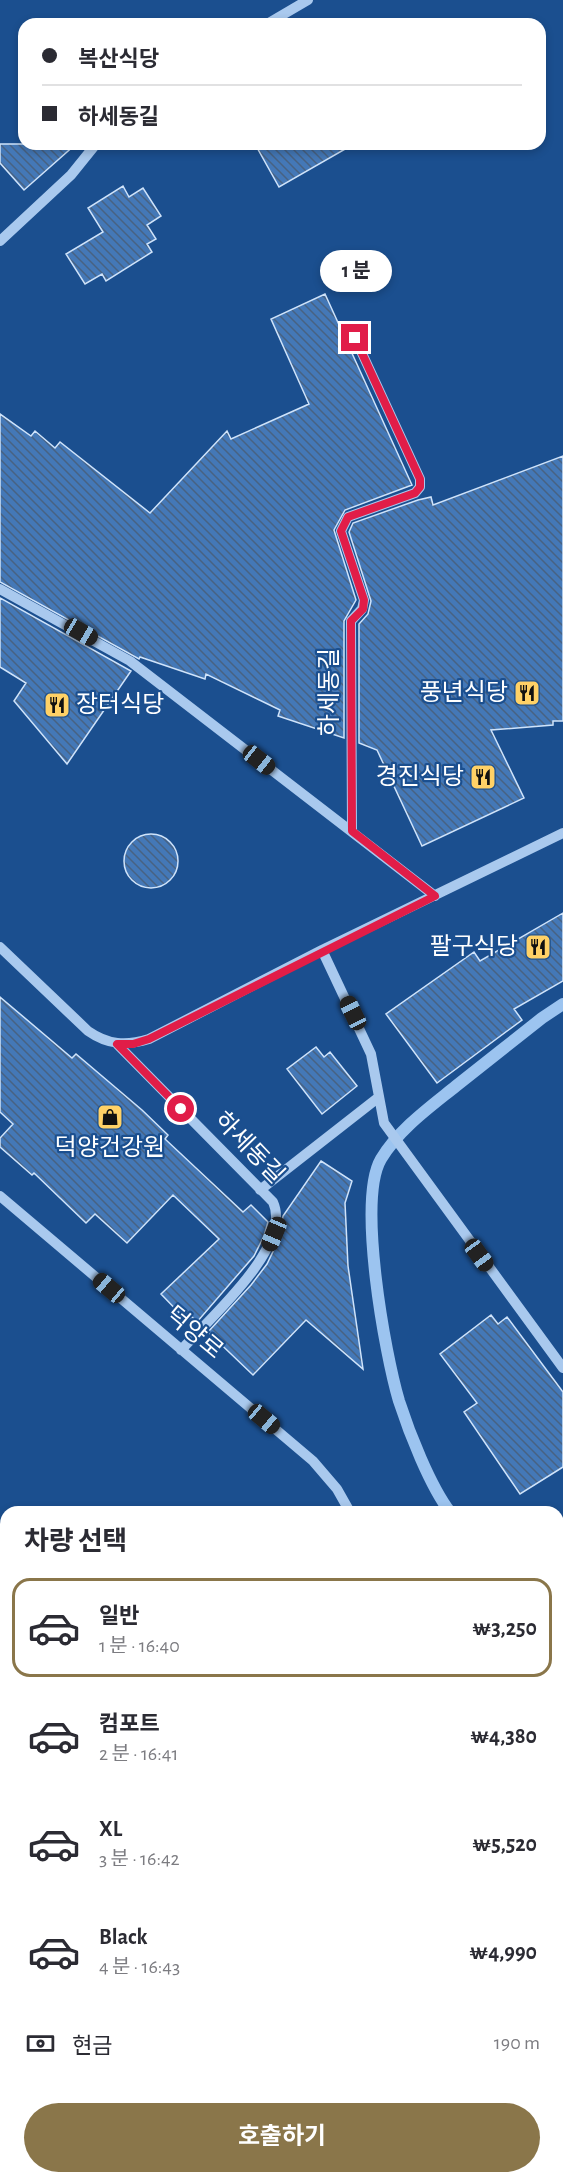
<!DOCTYPE html>
<html lang="ko">
<head>
<meta charset="utf-8">
<style>
  body { margin:0; font-family:"Alegreya Sans","Noto Sans KR",sans-serif; background:#f7f7f7; color:#2b2b33; height:100vh; display:flex; flex-direction:column; font-size:22px; white-space:nowrap }
  * { box-sizing:border-box; margin:0 }
  p { font-size:20px; color:#7c7c81 }
  .icon { flex:none; width:33px; height:33px; fill:none; stroke:currentColor; stroke-width:2; stroke-linecap:round; stroke-linejoin:round }
  .map { position:relative; flex:1; overflow:hidden }
  .details { position:absolute; left:0px; top:1506px; width:564px; height:678px; display:flex; flex-direction:column; background:#fff; border-radius:18px 18px 0 0; box-shadow:0 3px 9px #0003 }
  .details>* { flex:none }
  .banner { position:absolute; left:18px; top:18px; width:528px; height:132px; border-radius:18px; box-shadow:0 3px 9px #0003; display:grid; align-content:center; height:132px; padding:0 24px; background:#fff }
  .end { position:absolute; width:27px; height:27px; margin:-14px; border:8px solid #e11d48; background:#fff; box-shadow:0 0 0 3px #fff }
  .from { border-radius:50% }
  .bubble { position:absolute; height:42px; border-radius:21px; background:#fff; box-shadow:0 3px 9px #0003; font-size:20px; font-weight:700; line-height:42px; text-align:center }
  .car { position:absolute; width:18px; height:36px; margin:-18px -9px; border-radius:8px; box-shadow:0 0 4px 2px #0007; background:linear-gradient(#222 24%,#8ab4d8 0 40%,#222 0 76%,#8ab4d8 0 86%,#222 0) }
  .banner b { display:flex; align-items:center; gap:21px; height:57px; font-size:22px }
  .banner b+b { border-top:2px solid #e1e1e2 }
  .banner i { width:15px; height:15px; background:#2b2b33 }
  ul { padding:0; list-style:none }
  li { display:flex; align-items:center; gap:18px; height:99px; margin:0 12px 9px; padding:0 12px; border:3px solid transparent; border-radius:18px }
  li div { flex:1 }
  li b { display:block; font-size:22px }
  li em { font-style:normal; font-weight:700 }
  li.current { border-color:#8a764a }
  li>.icon { width:54px; height:54px; stroke-width:1.5 }
  h2 { padding:0 24px; font-size:27px; line-height:72px }
  .pay { display:flex; align-items:center; gap:15px; height:66px; padding:0 24px; font-size:22px }
  .pay p { margin-inline-start:auto }
  .cta { display:flex; gap:12px; margin-top:auto; padding:12px 24px }
  .cta a { flex:1; height:69px; border-radius:36px; background:#8a764a; color:#fff; font-size:24px; font-weight:700; line-height:69px; text-align:center }
  .map>svg:first-child { display:block }
  .lines { fill:none; stroke-linecap:round; stroke-linejoin:round }
  .stream { stroke:#9cc4f0; stroke-width:12 }
  .building { fill:url(#building-back-hatch); stroke:#cfe3fa; stroke-width:1.5 }
  .minor { stroke:#a9c9ee; stroke-width:10 }
  .route { stroke:#e11d48; stroke-width:8 }
  .labels { text-anchor:middle; dominant-baseline:central; stroke-width:4.5; stroke-linejoin:round; paint-order:stroke }
  .street-label { font-size:24px; fill:#fff; stroke:#1b4f8f }
  .poi-label { font-size:24px; fill:#fff; stroke:#1b4f8f; text-anchor:end }
</style>
</head>
<body>
<div class="map">
<svg width="563" height="2184" viewBox="0 0 563 2184">
  <defs>
    <pattern id="building-back-hatch" width="6" height="6" patternUnits="userSpaceOnUse" patternTransform="scale(1.5)"><rect width="6" height="6" fill="#4478b7"/><path d="M-1 5l2 2M0 0l6 6M5-1l2 2" fill="none" stroke="#486282"/></pattern>
  </defs>
  <rect width="100%" height="100%" fill="#1b4f8f"/>
  <g class="lines">
    <path class="stream" d="M450,1512C430,1486 409,1432 399,1401C385,1354 357,1200 381,1159C399,1129 430,1107 456,1086C485,1063 513,1041 542,1018L563,1004
      M558,1635L561,1644L558,1745
      M558,1939L563,1978
      M0,2177L5,2184"/>
  </g>
  <path class="building" d="M0,144H76L24,190L0,163Z
    M255,144H354L279,187Z
    M123,186L129,197L143,188L161,216L147,225L156,239L147,244L152,252L106,281L102,274L85,284L66,254L103,232L88,208Z
    M325,294L412,485L345,510L334,530L356,600L344,621V738L278,716L280,710L206,674L205,679L140,657L139,659L0,582V414L31,436L35,431L55,448L60,442L150,513L227,431L231,439L309,404L271,319Z
    M563,456V721H553V725L491,730L524,798L422,846L377,750L359,743V624L368,614L371,601L349,532L353,523L418,500L431,497L433,505Z
    M0,598L131,671L67,764L14,701L26,683L0,667Z
    M124 861a27 27 0 1 1 54 0a27 27 0 1 1-54 0Z
    M563,913V981L514,1009L522,1020L437,1083L386,1014L474,952L480,961Z
    M0,997L72,1058L76,1054L142,1110L168,1135L165,1139L243,1212L251,1205L268,1222L264,1236L254,1256L197,1322L192,1317L187,1321L161,1294L219,1239L173,1195L127,1243L95,1214L86,1223L34,1173L32,1175L0,1147V1138L13,1124L0,1112Z
    M316,1047L324,1057L330,1052L357,1086L322,1114L287,1069Z
    M321,1161L352,1181L345,1203L348,1266L363,1369L306,1320L253,1375L208,1332L251,1285L267,1264L278,1241L283,1216Z
    M491,1315L498,1324L507,1317L563,1392V1467L520,1494L464,1412L477,1403L440,1354Z"/>
  <g class="lines">
    <path class="minor" d="M267,24L308,0
      M0,241L71,175L96,144
      M0,589L130,661L435,896
      M352,832L351,621L362,609L364,600L341,531L348,517L415,493L420,487V479L355,338
      M0,947L88,1031C108,1045 126,1046 149,1039L322,950L563,833
      M322,950L371,1054L384,1123L563,1368
      M117,1044L273,1202C293,1246 210,1318 181,1350
      M260,1190L379,1097
      M0,1196L313,1461L337,1489L350,1512
      M558,1542L563,1540
      M2,1736L6,1716"/>
  </g>
  <g class="lines">
    <path class="route" d="M181,1109L117,1044H133L149,1039L435,896L352,831L351,621L363,609L364,600L341,531L348,517L415,493L420,487V479L355,338"/>
  </g>
  <defs>
    <g id="restaurant-square" transform="scale(1.35)"><rect x="-9" y="-9" width="18" height="18" rx="4" fill="#ffd166" stroke="#1b4f8f"/><path d="M-5-6h1v4h1v-4h1v4h1v-4h1v5L-1.5 .5V6h-2V.5L-5-1ZM5-6V6H3V1.5H1.5Q1.5-4 5-6Z" fill="#111"/></g>
    <g id="shop-square" transform="scale(1.35)"><rect x="-9" y="-9" width="18" height="18" rx="4" fill="#ffd166" stroke="#1b4f8f"/><path d="M-5-2.5h2.3a2.7 3.5 0 0 1 5.4 0H5L5.5 6h-11ZM-1.5-2.5h3a1.5 2.3 0 0 0-3 0Z" fill="#111"/></g>
  </defs>
  <g fill-rule="evenodd">
    <use href="#restaurant-square" x="527" y="693"/>
    <use href="#restaurant-square" x="57" y="705"/>
    <use href="#restaurant-square" x="483" y="777"/>
    <use href="#restaurant-square" x="538" y="947"/>
    <use href="#shop-square" x="110" y="1117"/>
  </g>
  <g class="labels">
    <g class="street-label">
      <text transform="translate(330 692) rotate(-90)">하세동길</text>
      <text transform="translate(249 1148) rotate(46)">하세동길</text>
      <text transform="translate(194 1333) rotate(40)">덕양로</text>
    </g>
    <g class="poi-label">
      <text x="508" y="693">풍년식당</text>
      <text x="76" y="705" text-anchor="start">장터식당</text>
      <text x="464" y="777">경진식당</text>
      <text x="518" y="947">팔구식당</text>
      <text x="110" y="1148" text-anchor="middle">덕양건강원</text>
    </g>
  </g>
</svg>
<i class="end from" style="left:181px;top:1109px"></i>
<i class="end" style="left:355px;top:338px"></i>
<div class="bubble" style="left:320px;top:250px;width:72px">1 분</div>
<i class="car" style="left:81px;top:632px;rotate:120deg"></i>
<i class="car" style="left:259px;top:760px;rotate:128deg"></i>
<i class="car" style="left:353px;top:1013px;rotate:334deg"></i>
<i class="car" style="left:274px;top:1234px;rotate:203deg"></i>
<i class="car" style="left:479px;top:1255px;rotate:144deg"></i>
<i class="car" style="left:109px;top:1288px;rotate:310deg"></i>
<i class="car" style="left:264px;top:1419px;rotate:130deg"></i>
<div class="banner">
<b><i class="from"></i>복산식당</b>
<b><i></i>하세동길</b>
</div>
<section class="details">
<h2>차량 선택</h2>
<ul>
<li class="current"><svg class="icon" aria-label="car" viewBox="0 0 24 24"><path d="M5 17H2v-5l4-1 3-4h7l3 4 3 1v5h-3M9 17h6M6 11h13"/><circle cx="7" cy="17" r="2"/><circle cx="17" cy="17" r="2"/></svg><div><b>일반</b><p>1 분 · 16:40</p></div><em>₩3,250</em></li>
<li><svg class="icon" aria-label="car" viewBox="0 0 24 24"><path d="M5 17H2v-5l4-1 3-4h7l3 4 3 1v5h-3M9 17h6M6 11h13"/><circle cx="7" cy="17" r="2"/><circle cx="17" cy="17" r="2"/></svg><div><b>컴포트</b><p>2 분 · 16:41</p></div><em>₩4,380</em></li>
<li><svg class="icon" aria-label="car" viewBox="0 0 24 24"><path d="M5 17H2v-5l4-1 3-4h7l3 4 3 1v5h-3M9 17h6M6 11h13"/><circle cx="7" cy="17" r="2"/><circle cx="17" cy="17" r="2"/></svg><div><b>XL</b><p>3 분 · 16:42</p></div><em>₩5,520</em></li>
<li><svg class="icon" aria-label="car" viewBox="0 0 24 24"><path d="M5 17H2v-5l4-1 3-4h7l3 4 3 1v5h-3M9 17h6M6 11h13"/><circle cx="7" cy="17" r="2"/><circle cx="17" cy="17" r="2"/></svg><div><b>Black</b><p>4 분 · 16:43</p></div><em>₩4,990</em></li>
</ul>
<div class="pay"><svg class="icon" aria-label="cash" viewBox="0 0 24 24"><path d="M3 7h18v10H3z"/><circle cx="12" cy="12" r="2"/></svg>현금<p>190 m</p></div>
<div class="cta"><a>호출하기</a></div>
</section>
</div>
</body>
</html>
